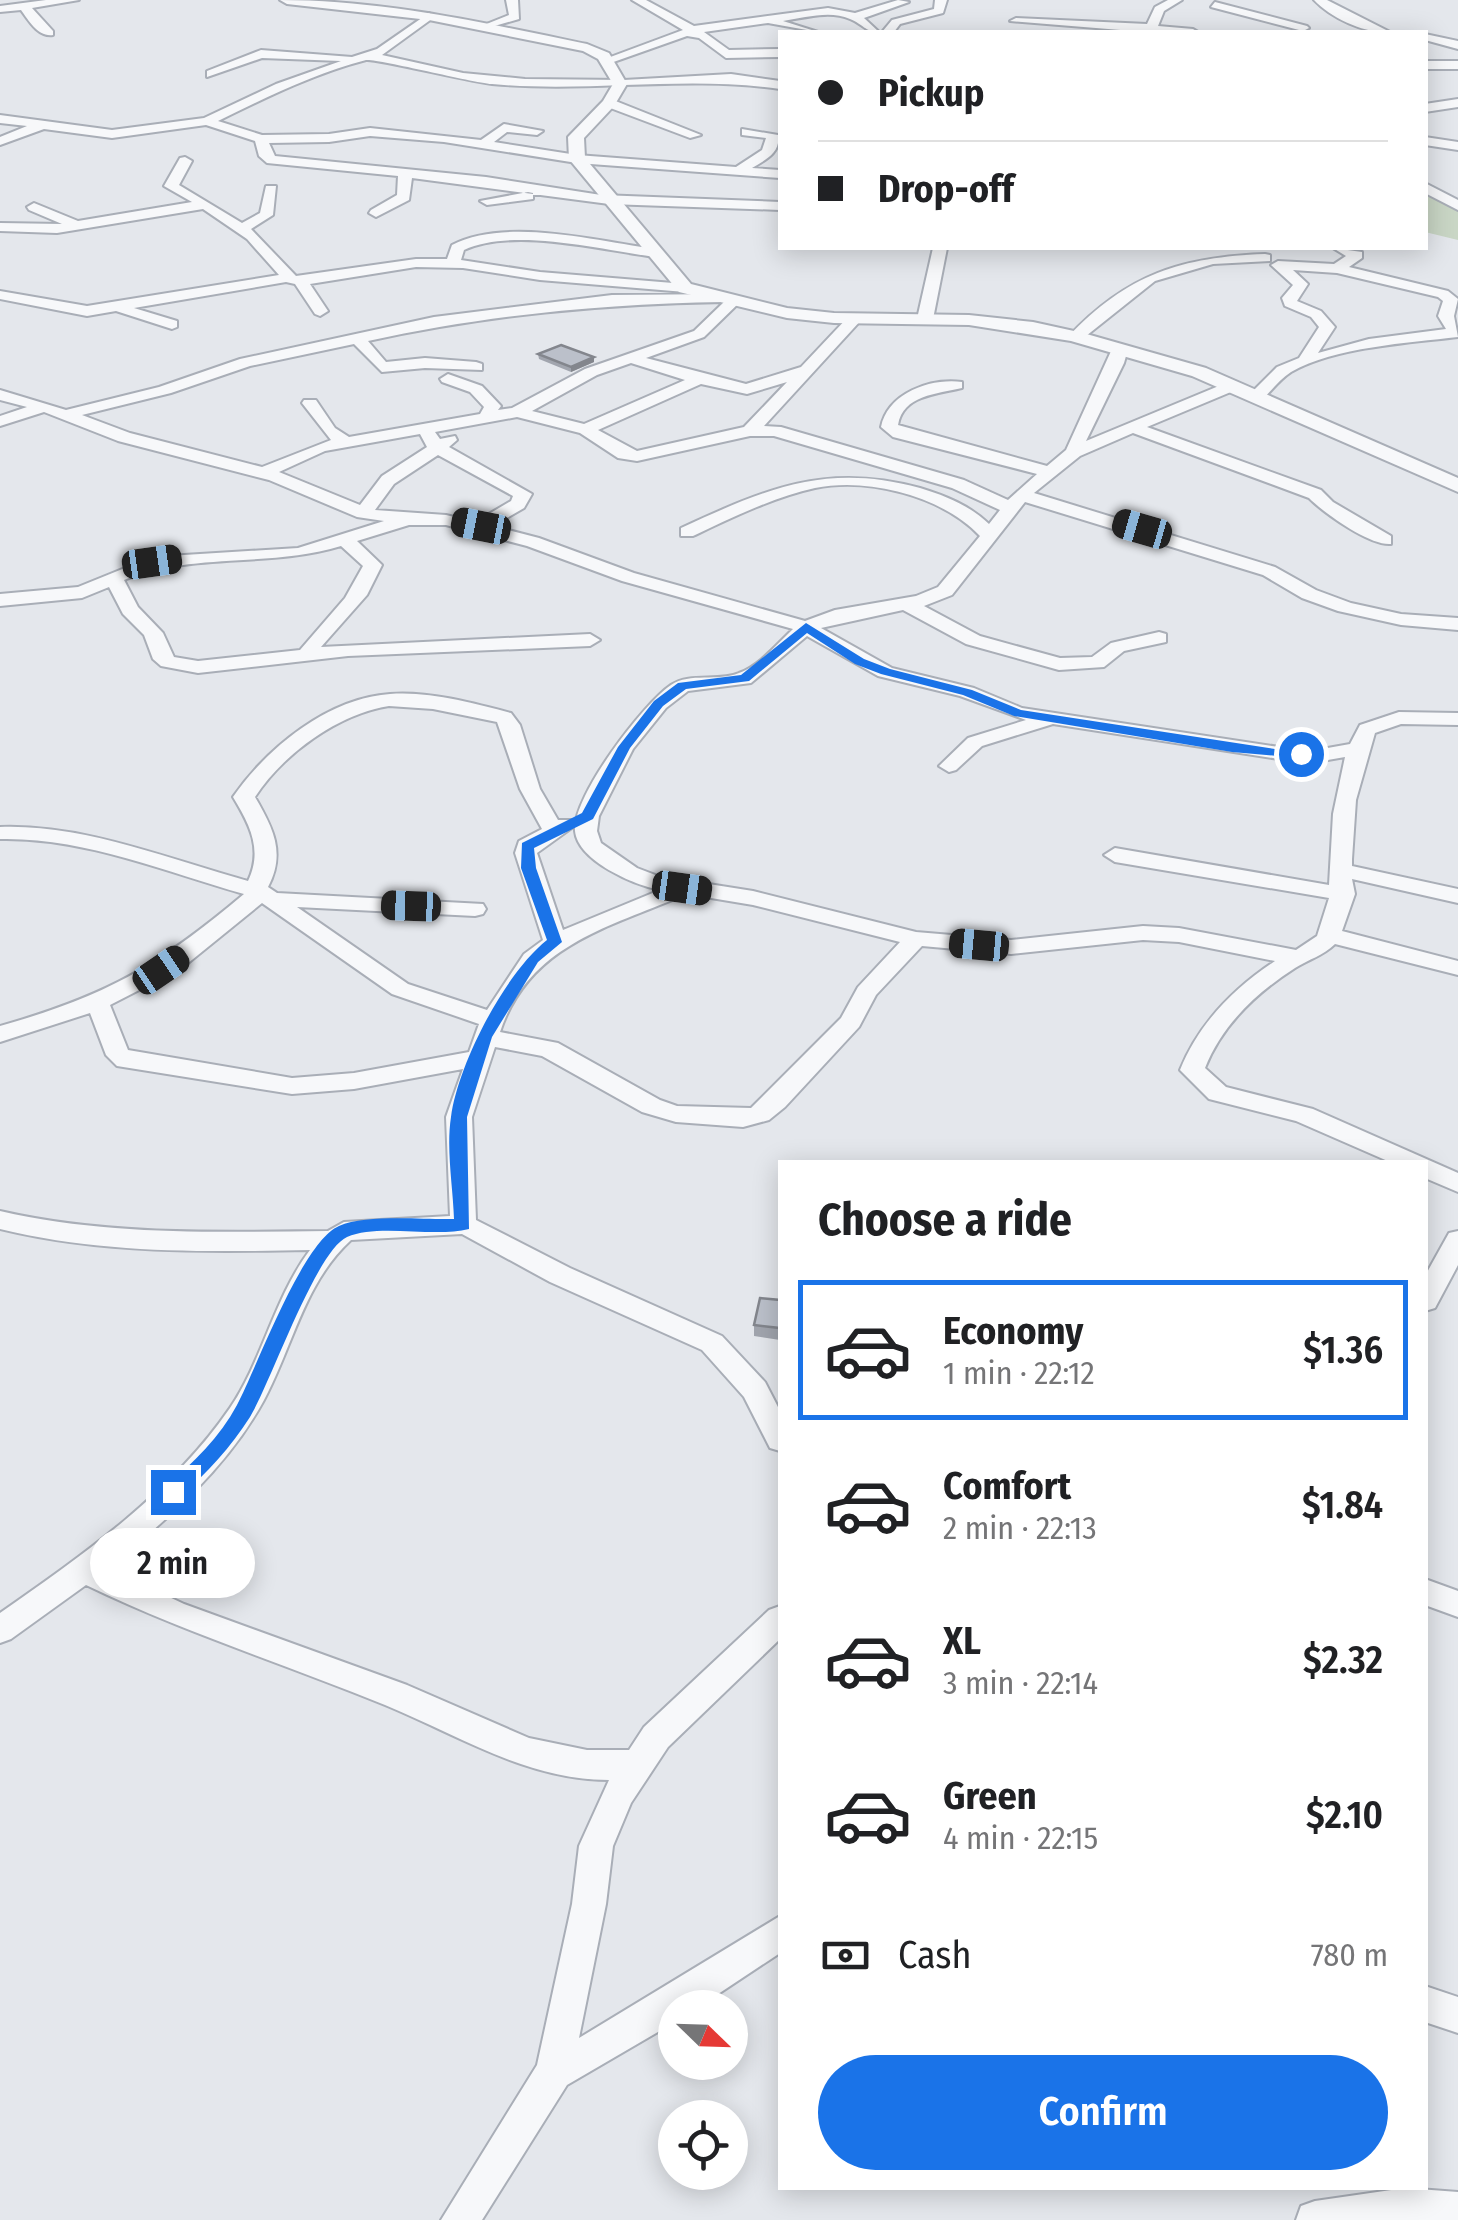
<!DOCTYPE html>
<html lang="en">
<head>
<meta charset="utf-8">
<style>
  body { margin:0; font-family:"Fira Sans Condensed",sans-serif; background:#f6f6f6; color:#202124; height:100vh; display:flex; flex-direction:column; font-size:38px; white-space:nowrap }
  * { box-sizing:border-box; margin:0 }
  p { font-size:32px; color:#757577 }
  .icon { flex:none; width:55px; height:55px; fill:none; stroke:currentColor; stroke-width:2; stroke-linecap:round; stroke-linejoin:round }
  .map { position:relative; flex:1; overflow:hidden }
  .panel { position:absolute; left:778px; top:1160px; width:650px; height:1030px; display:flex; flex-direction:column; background:#fff; border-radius:0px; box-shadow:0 5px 25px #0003 }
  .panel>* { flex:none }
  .hud { position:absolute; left:778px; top:30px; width:650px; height:220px; border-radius:0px; box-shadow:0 5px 25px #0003; display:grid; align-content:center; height:220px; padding:0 40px; background:#fff }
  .needle { width:65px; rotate:113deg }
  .buttons { position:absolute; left:658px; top:1990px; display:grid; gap:20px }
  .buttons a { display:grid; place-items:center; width:90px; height:90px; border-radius:50%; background:#fff; box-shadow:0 5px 25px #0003; font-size:50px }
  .end { position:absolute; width:45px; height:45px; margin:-22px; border:12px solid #1a73e8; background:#fff; box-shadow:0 0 0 5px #fff }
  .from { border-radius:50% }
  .bubble { position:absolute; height:70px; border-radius:35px; background:#fff; box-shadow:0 5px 25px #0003; font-size:32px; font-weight:600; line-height:70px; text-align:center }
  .car { position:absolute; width:30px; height:60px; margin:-30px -15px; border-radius:12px; box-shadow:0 0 8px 2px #0007; background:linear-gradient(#222 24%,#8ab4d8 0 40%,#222 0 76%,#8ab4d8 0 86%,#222 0) }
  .hud b { display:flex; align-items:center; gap:35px; height:95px; font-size:38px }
  .hud b+b { border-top:2px solid #e0e0e0 }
  .hud i { width:25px; height:25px; background:#202124 }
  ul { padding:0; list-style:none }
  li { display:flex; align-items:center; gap:30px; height:140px; margin:0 20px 15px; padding:0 20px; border:5px solid transparent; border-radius:0px }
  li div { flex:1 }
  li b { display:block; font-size:38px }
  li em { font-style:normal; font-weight:600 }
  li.selected { border-color:#1a73e8 }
  li>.icon { width:90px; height:90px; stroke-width:1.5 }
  h2 { padding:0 40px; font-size:45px; line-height:120px }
  .pay { display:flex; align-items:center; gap:25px; height:110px; padding:0 40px; font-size:38px }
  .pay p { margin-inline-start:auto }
  .primary-button { display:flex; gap:20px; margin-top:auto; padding:20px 40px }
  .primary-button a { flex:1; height:115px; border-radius:60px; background:#1a73e8; color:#fff; font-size:40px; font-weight:600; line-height:115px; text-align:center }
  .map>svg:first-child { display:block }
  .green { fill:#c9d6c5 }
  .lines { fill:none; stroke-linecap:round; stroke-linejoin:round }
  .minor-casing { stroke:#a9aeb7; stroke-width:4 }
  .tertiary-casing { stroke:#a9aeb7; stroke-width:4 }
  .minor { fill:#f7f8fa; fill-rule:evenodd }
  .tertiary { fill:#f7f8fa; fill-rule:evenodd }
  .wall { fill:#a1a5ae }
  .shaded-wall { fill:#83868d }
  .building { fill:#bbc0ca; stroke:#83868d; stroke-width:2.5 }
  .route { fill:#1a73e8 }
</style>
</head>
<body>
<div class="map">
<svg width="1458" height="2220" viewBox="0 0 1458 2220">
  <rect width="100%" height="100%" fill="#e4e7ec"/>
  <path class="green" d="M1425,194L1458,207V240L1425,232Z"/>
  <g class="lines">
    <g class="minor-casing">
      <path id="minor" d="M46,0H79L32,8L53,31V35C38,37 29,21 21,10L0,12V6Z
        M506,0H518L519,19L484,29V25L509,15Z
        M632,0H646L694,26L828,8L855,13L898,0L909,2L864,18L879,32C865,32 863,24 850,19C829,10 805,18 783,21L818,32L768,23L704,32L729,50L780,49V57L726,58L699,38L687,36L605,65V59L683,30Z
        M935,0H947L943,13L900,24L894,32H882L892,20L934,9Z
        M1168,0H1182L1164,11L1158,26L1193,29L1198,32H1145L1010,21L1016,18L1147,24L1155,7Z
        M1314,0H1327L1390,32C1365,34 1331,18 1314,0Z
        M1215,2L1307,26L1309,28L1303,31L1211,7Z
        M429,13L433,18L382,55L463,73L525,79L624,80L731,74L780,81V89C684,75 589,93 492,84C470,82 375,58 366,60C315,73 265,98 218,121L262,135L329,134L370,128L481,140L504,124L543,131L537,135L507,132L494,142L577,155L736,167L762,150L766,138L742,135V129L778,135C781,153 765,160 752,168L780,170V178L577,163L444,142L370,136L329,142L269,143L275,156L486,177L601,195L780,202V210L609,204L412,178L409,200L376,217L369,213L371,210L397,195L398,176L267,163L259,156L255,141L206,125L112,138L44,129L0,145V137L27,126L0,123V115L112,130L204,118L276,84L341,61L262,58L207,77V71L261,50L352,57L377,49Z
        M1425,34L1458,41V49L1425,40Z
        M1425,61H1458V69H1425Z
        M1458,99V107L1425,112V104Z
        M605,100H613L701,135L690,138L605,106Z
        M1425,137L1458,142V150L1425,145Z
        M185,157L192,161L179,185L242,223L260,213L266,186H276L273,215L251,229L296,276L416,259H447L452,245C506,217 596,241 655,249L662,253L655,257C601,250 514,227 464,250L461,260L540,272L685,284L692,288L685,292L540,280L463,268L416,267L310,284L328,311L320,316L315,314L295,284L286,282L134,308L177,321V327L172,329L116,311L87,316L0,299V291L87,306L279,275L247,239L203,209L57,233L0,231V223L62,224L29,210L27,207L34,203L78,221L192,202L164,186L180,158Z
        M1425,183L1458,200V210L1425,193Z
        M528,192L533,193V199L487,205L480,201Z
        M933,248H947L933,319L925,324L917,319Z
        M1333,248L1362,252V258L1349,267L1448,291L1458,299L1454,316L1458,337C1408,343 1335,347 1291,372C1280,379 1271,391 1263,399H1251V393L1277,367L1299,358L1319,327L1311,317L1285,306L1282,298L1293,285L1271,265L1278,261L1334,264L1346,256ZM1293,270L1337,273L1438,297L1443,301L1438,316L1446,329L1369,339L1318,353L1335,327L1321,311L1297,301L1308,284Z
        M1265,254L1270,255V261L1213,264L1155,281L1081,340L1068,337C1127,274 1182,257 1265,254Z
        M728,294L743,299L704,337L646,358L746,384L801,367L850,315L863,318L764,426L781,427L964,480L1008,500L1037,474L893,437L881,427C888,393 930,378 962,382V388C937,394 903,395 898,425L1047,466L1066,450L1112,349L1120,344L1128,349L1124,363L1086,441L1226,383H1238V389L1147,427L1321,490L1333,502L1391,536V544C1370,546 1324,513 1309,498L1133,433L1080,456L1034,493L1275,567L1316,590L1351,603L1401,614L1458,618V630L1401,625L1338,611L1302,598L1263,575L1025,502L952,595L924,606L980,636L1060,658L1092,657L1111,643L1159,632L1166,634V642L1124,651L1104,667L1059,670L966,644L903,610L821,628L892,668L974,688L1022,708L1279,747L1322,749L1350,744L1360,725L1399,712L1458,713V725L1401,724L1375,733L1356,800L1352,859V866L1458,889V903L1352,879L1355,894L1342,931L1458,961V975L1335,944C1323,956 1309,959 1295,968C1256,993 1222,1025 1205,1068L1226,1087L1313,1109L1458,1173V1192L1425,1178V1162H1390L1296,1121L1209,1099L1180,1070C1199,1023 1233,989 1275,961L1179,942L1143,940L1011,954L922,946L876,995L859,1027L785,1107L769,1120L743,1127L676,1122L642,1112L542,1056L495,1047L472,1117L476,1220L570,1268L722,1336L765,1382L780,1411V1451L770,1448L744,1397L702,1350L550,1282L462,1234L351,1240C304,1283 293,1346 264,1400C227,1468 167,1520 108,1568L184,1604L407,1685L529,1738L587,1750H629L644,1727L769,1610L780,1606V1639L668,1747L631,1803L613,1846L606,1904L579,2038L780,1916V1953L697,2008H675V2022L567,2085L482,2220H441L537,2065L572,1904L579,1846L609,1780C527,1780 458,1735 385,1705C285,1664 183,1632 86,1585L11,1639L0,1643V1613C83,1555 172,1493 230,1408C263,1359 274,1298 310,1250C205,1252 103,1254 0,1229V1211C109,1236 217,1232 328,1231L344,1222L450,1216L446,1117L463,1069L354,1089L292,1094L117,1066L106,1055L90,1013L0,1042V1026C107,996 160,965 244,894C166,872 83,837 0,839V827C84,824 168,859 248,881C263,850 250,825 233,797C267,748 328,698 390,694C429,691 473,703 511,713L520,725L540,789L558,820H573L576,825L537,853L563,930L660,890C634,885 578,861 575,831C572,797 643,704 671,685C690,672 718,682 739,673C759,666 777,644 793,629L622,581L527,546L446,525H409L357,541L382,565L367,595L321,647L590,634L600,640L590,646L348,656L198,673L161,666L153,659L144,635L123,614L109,587L82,598L0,606V594L78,587L152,557L298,548L384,521L357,517L269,480L118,441L44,412L0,426V416L27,407L0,400V390L66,410L159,387L240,359L434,317L612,295ZM724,302L694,331L585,369L512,408L498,410L501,406L482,386L448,374L440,379L442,382L470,392L484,407L480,414L349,437L335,428L316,400H304L302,403L331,440L262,467L130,433L82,415L171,393L250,366L354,344L382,372L425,368L482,370V364L476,362L425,358L386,362L368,341C488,315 601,304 724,302ZM631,363L685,380L584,424L532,411L597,375ZM787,382L744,427L637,451L598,430L701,384L747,394ZM517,417L580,433L618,458L637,461L750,436H774L952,488L1000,510L989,524C969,505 946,496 920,488C826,462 766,489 681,528V536H693C731,518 774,497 815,488C868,477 942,496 980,536L938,587L916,596L835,610L805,621L634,573L539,538L493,526L524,508L532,494L449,447L457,440L455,436L440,439L435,432ZM420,434L427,447L382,476L360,505L279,472L325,451ZM438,455L513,496L511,501L475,522L446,515L375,510L394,484ZM341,546L363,566L345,598L300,650L198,661L174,657L163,633L138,607L124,580C191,552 269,568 341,546ZM807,636L878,676L960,696L1026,720L968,738L939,766L949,772L956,770L982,746L1053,724L1279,759L1322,761L1345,757L1333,814L1329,885L1115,848L1104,855L1115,862L1329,898L1317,936L1296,950L1179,928L1143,926L1011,940L916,932L753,891L658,876L637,868L601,843L597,831L599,816L633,749L666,708L688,691L751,683ZM389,706L433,709L497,722L520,789L542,829L519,841L515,853L543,940L524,954L487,1010L408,984L297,907L475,916L483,914L486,909L483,904L277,893L268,887C286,853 273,828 255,797C283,754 338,714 389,706ZM687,894L753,905L900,942L858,987L841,1018L751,1108L677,1106L660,1100L558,1043L500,1032C529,944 610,927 687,894ZM262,903L392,994L479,1024L469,1052L354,1073L292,1078L128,1050L110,1005L182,968Z
        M1458,1231V1265L1435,1308L1425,1311V1276L1449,1233Z
        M1425,1579L1458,1591V1617L1425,1605Z
        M1425,1986L1458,1997V2033L1425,2022Z
        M1405,2188L1458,2192V2220H1296L1301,2206L1315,2201Z"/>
    </g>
    <g class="tertiary-casing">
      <path id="tertiary" d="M280,0C384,0 485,23 587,44L609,53L627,84L614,106L584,138L585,158L691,284L787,308L834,313L969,315L1033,322L1083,333L1206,368L1458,478V492L1192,376L1071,341L969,325L834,323L787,318L679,292L569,159L568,137L603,101L613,84L598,59L583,51L429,20L287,4Z"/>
    </g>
    <use href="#minor" class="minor"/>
    <use href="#tertiary" class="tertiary"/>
  </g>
  <path class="wall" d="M538,354L594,357V362L571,372L539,359Z
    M780,1300V1340L754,1336V1325Z"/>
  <path class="shaded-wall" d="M594,357V362L571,372V367Z"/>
  <path class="building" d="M561,345L594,357L571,367L538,354Z
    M760,1298L780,1300V1328L754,1325Z"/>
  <path class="route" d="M806,623L864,659L890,669L972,690L1021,710L1307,754L1301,758L1232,752L1014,716L963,695L881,674L855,664L807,633L749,681L686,689L663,706L630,748L593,819L534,848L536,868L562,942L538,962L492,1037L467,1117L469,1229C433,1238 379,1223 347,1237C316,1251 271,1382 250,1417C231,1447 207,1473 180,1497H166V1486C193,1463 220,1437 237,1405C257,1367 302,1242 339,1226C366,1214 424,1220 454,1219C453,1187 446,1149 451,1117C458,1064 505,973 547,940L521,868L522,843L582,813L618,747L654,701L678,683L741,675Z"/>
</svg>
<div class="buttons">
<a><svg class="needle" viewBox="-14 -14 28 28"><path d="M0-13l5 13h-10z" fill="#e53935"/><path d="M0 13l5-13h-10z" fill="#757577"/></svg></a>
<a><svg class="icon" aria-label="locate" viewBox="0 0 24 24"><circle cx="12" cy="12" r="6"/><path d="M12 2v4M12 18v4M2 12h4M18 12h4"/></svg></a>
</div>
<i class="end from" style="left:1301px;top:754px"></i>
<i class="end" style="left:173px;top:1492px"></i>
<div class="bubble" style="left:90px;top:1528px;width:165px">2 min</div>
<i class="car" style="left:481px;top:526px;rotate:281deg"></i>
<i class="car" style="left:1142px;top:529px;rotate:286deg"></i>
<i class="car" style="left:152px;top:562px;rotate:82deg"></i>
<i class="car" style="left:682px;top:888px;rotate:98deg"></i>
<i class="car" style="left:411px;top:906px;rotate:272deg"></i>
<i class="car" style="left:979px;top:945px;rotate:275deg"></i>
<i class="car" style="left:161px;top:970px;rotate:56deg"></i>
<div class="hud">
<b><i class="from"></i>Pickup</b>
<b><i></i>Drop-off</b>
</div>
<section class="panel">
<h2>Choose a ride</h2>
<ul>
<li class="selected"><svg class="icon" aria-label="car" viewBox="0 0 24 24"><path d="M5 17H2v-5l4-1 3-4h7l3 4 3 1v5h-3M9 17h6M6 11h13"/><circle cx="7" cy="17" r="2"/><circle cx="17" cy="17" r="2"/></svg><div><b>Economy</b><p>1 min · 22:12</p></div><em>$1.36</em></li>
<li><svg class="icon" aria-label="car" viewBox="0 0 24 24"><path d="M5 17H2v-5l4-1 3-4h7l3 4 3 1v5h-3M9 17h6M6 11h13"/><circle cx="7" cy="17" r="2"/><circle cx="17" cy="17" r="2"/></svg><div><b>Comfort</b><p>2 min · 22:13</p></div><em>$1.84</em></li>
<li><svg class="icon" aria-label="car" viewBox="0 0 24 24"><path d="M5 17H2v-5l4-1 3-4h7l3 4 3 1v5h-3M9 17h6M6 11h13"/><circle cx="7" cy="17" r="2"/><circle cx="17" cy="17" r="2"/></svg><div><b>XL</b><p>3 min · 22:14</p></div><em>$2.32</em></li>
<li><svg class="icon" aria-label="car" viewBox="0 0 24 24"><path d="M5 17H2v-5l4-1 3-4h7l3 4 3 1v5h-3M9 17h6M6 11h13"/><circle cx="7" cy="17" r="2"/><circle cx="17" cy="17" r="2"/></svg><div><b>Green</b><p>4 min · 22:15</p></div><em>$2.10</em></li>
</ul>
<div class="pay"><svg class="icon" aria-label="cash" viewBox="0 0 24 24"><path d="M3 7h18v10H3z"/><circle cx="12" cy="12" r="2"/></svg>Cash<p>780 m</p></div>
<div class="primary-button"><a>Confirm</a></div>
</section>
</div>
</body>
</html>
